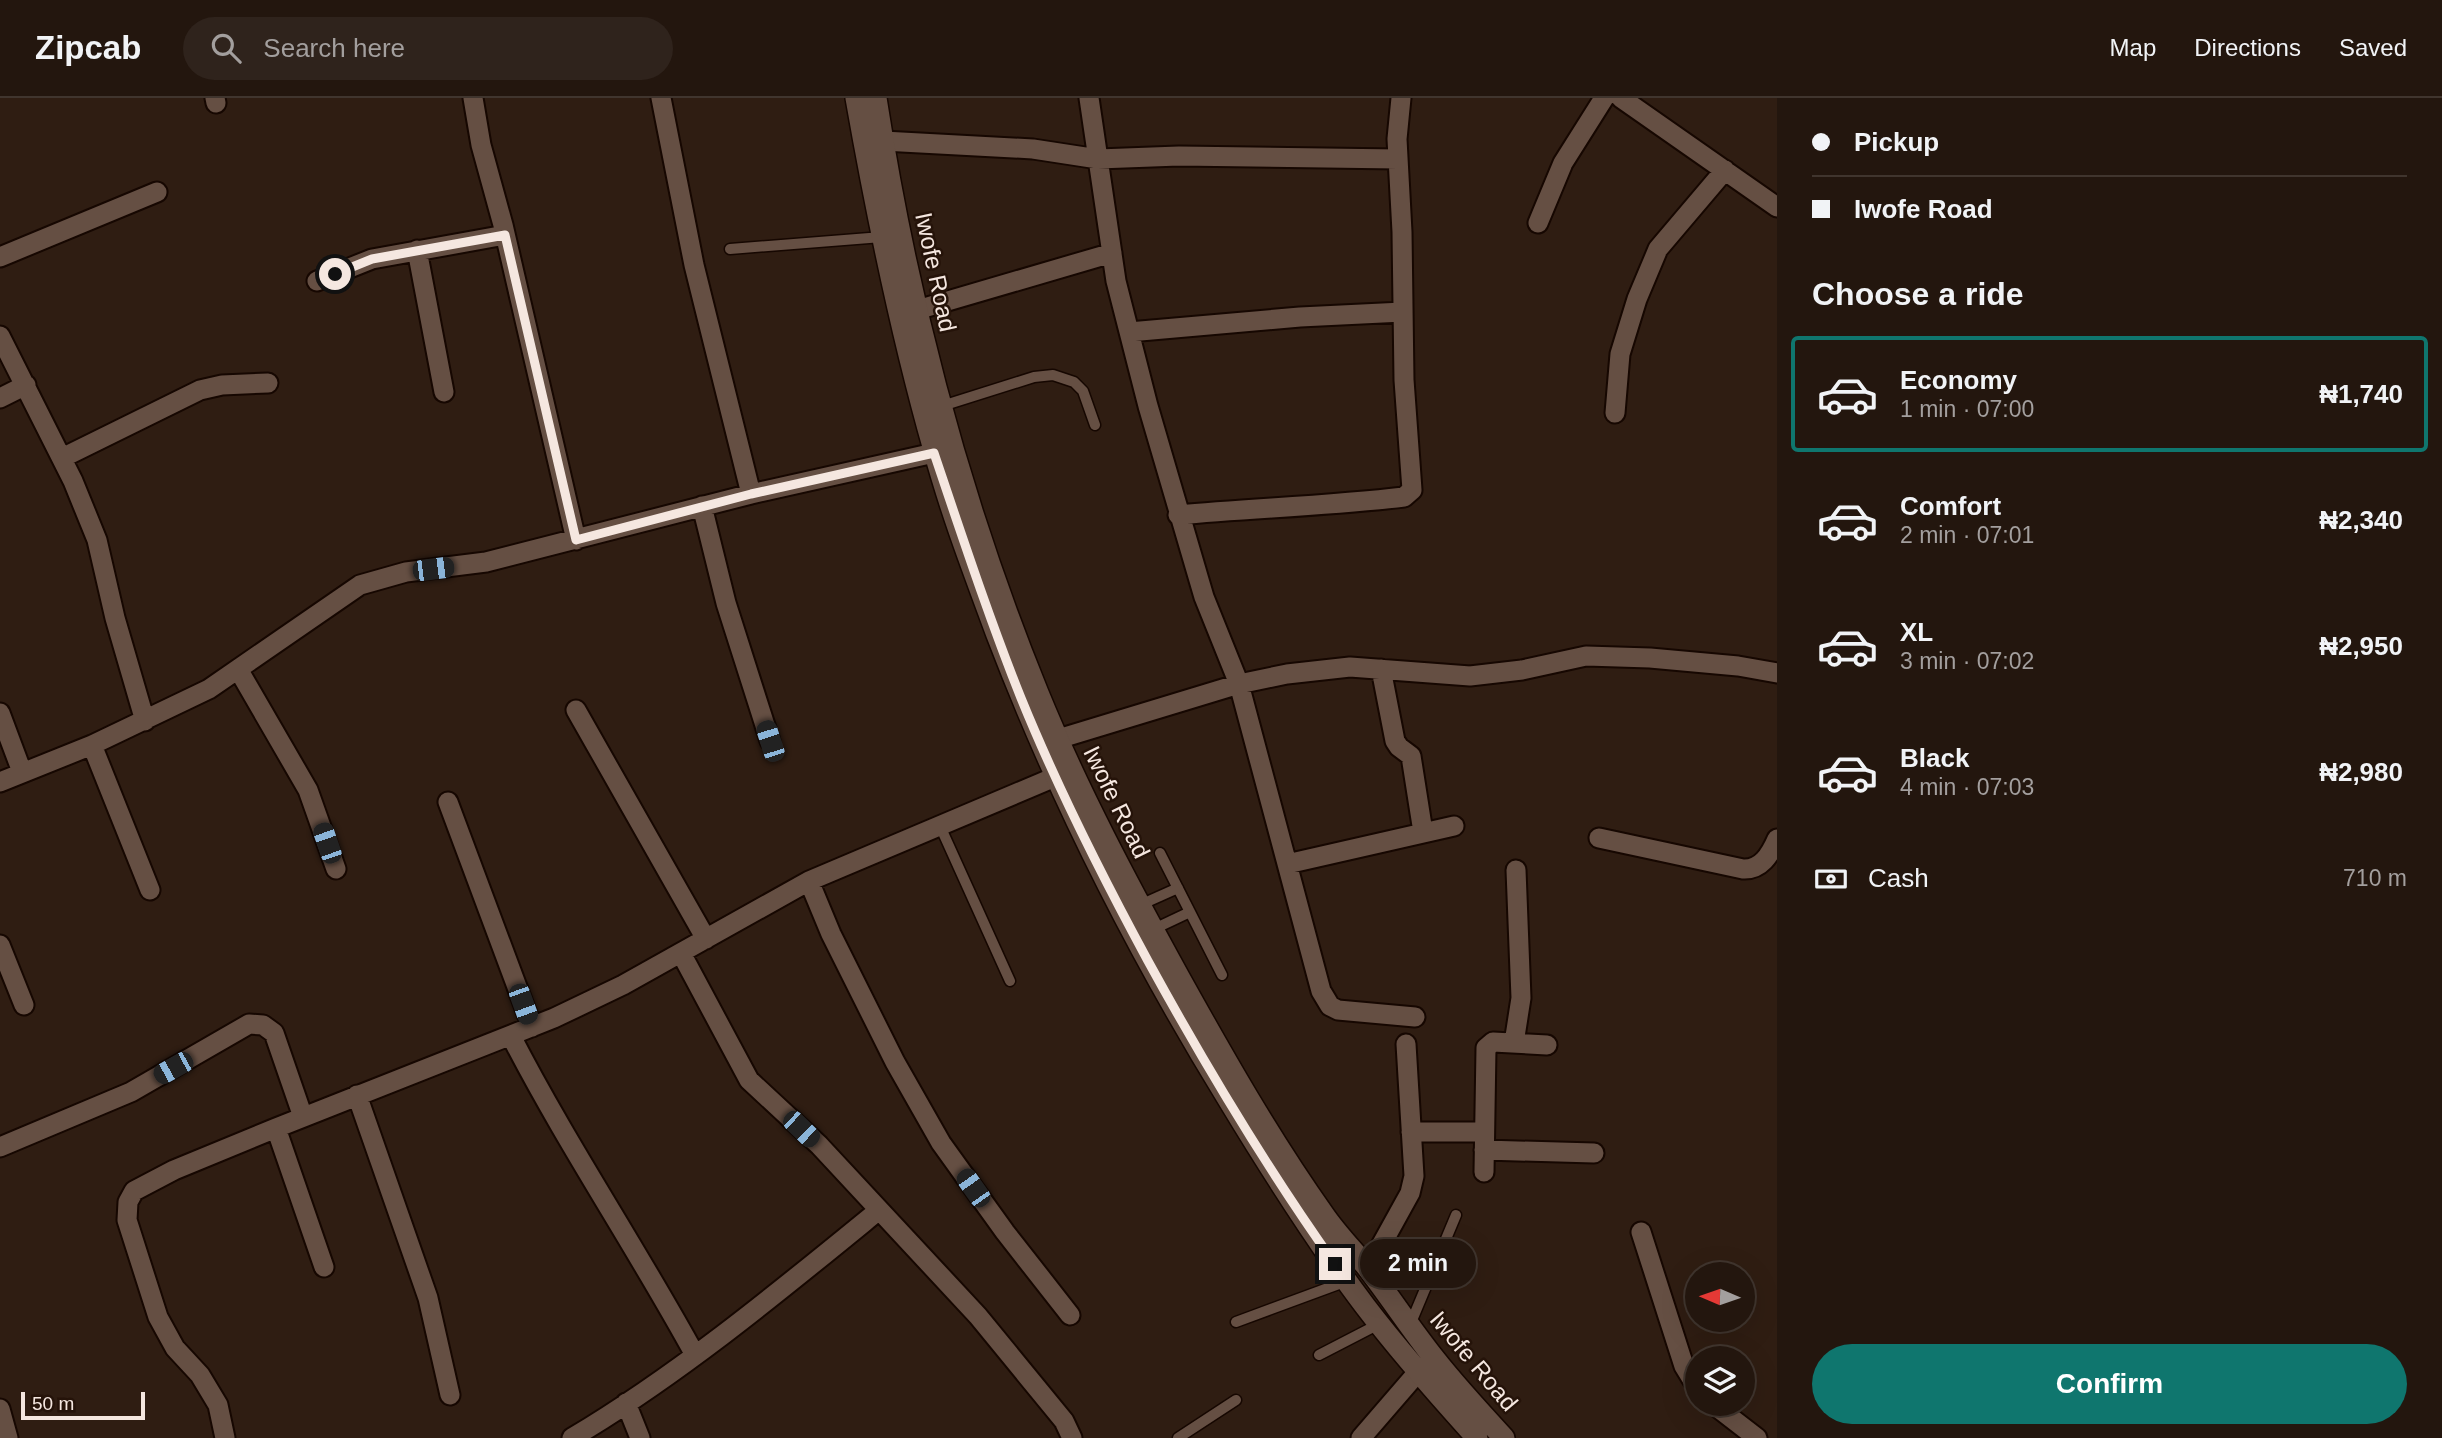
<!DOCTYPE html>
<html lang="en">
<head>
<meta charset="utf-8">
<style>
  body { margin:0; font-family:Arial,sans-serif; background:#2f231c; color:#f1f3f6; height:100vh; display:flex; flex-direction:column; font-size:26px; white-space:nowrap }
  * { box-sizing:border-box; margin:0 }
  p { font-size:23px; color:#a39f9e }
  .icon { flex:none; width:38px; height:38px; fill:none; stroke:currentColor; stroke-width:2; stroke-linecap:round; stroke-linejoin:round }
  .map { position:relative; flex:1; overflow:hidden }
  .drawer { display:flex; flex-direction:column; background:#23160e; width:665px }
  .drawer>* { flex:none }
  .top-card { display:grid; align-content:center; height:154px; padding:0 35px; background:#23160e }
  .needle { width:46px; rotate:272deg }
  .buttons { position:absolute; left:1685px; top:1164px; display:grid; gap:14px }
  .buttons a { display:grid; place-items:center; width:70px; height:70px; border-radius:50%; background:#23160e; box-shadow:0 7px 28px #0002,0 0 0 2px #40352e; font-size:35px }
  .scale { position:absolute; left:21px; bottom:18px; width:124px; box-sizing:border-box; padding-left:7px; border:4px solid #f5e7e0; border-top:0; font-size:19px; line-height:24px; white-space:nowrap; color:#f5e7e0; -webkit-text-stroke:5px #251309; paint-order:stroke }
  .end { position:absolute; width:32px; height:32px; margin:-16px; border:9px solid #f5e7e0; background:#111; box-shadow:0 0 0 4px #111 }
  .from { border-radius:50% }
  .bubble { position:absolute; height:49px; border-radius:24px; background:#23160e; box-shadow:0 7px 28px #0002,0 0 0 2px #40352e; font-size:23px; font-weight:700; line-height:49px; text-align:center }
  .car { position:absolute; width:21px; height:42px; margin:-21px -10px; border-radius:9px; box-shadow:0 0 5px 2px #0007; background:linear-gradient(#222 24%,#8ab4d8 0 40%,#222 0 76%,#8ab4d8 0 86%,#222 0) }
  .top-card b { display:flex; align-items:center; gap:24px; height:66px; font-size:26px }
  .top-card b+b { border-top:2px solid #40352e }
  .top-card i { width:18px; height:18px; background:#f1f3f6 }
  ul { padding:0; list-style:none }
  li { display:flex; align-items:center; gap:21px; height:116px; margin:0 14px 10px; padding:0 21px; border:4px solid transparent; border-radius:7px }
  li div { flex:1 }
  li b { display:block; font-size:26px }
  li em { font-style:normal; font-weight:700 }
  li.current { border-color:#0f766e }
  li>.icon { width:63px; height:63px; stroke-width:1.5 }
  h2 { padding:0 35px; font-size:32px; line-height:84px }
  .pay { display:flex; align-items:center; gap:18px; height:77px; padding:0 35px; font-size:26px }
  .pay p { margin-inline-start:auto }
  .primary-button { display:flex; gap:14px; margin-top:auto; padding:14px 35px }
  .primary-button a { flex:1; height:80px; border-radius:42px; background:#0f766e; color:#fff; font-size:28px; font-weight:700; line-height:80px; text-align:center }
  header { display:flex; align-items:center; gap:42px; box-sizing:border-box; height:98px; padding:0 35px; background:#23160e; border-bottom:2px solid #40352e }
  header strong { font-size:33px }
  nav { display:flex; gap:38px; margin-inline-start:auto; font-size:24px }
  .search { width:490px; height:63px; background:#2f231c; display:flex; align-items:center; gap:18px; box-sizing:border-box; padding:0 24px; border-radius:38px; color:#a39f9e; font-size:26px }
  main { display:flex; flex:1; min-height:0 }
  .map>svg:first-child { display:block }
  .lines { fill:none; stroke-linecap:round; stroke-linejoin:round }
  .lane-casing { stroke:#160701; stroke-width:13 }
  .street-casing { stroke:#160701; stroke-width:23 }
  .secondary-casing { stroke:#160701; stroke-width:24 }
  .lane { stroke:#654f43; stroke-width:10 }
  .street { stroke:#654f43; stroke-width:19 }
  .secondary { stroke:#654f43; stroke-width:21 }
  .route { stroke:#f5e7e0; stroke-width:9 }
  .labels { text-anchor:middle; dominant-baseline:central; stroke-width:5; stroke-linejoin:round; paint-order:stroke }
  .street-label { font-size:24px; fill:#f5e7e0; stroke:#251309 }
</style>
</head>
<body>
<header>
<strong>Zipcab</strong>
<div class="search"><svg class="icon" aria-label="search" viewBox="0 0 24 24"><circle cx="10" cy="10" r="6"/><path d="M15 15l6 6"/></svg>Search here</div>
<nav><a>Map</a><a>Directions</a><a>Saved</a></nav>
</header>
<main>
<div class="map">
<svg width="1777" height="1340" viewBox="0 0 1777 1340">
  <rect width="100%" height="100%" fill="#2f1d12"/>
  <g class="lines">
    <g class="lane-casing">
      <path id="lane" d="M730,151L882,139
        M942,308L1034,279L1053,277L1074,284L1083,293L1095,327
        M940,728L1010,883
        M1160,755L1222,877
        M1140,807L1178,790
        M1154,831L1190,814
        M1236,1224L1347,1183
        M1410,1227L1456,1117
        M1319,1257L1379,1226
        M1178,1340L1236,1302"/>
    </g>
    <g class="street-casing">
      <path id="street" d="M215,0L216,5
        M473,0L481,47L503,127L576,442
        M661,0L694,167L751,396
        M1089,0L1116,183L1148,308L1204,499L1239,586L1321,893L1330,908L1338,912L1415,919
        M1621,0L1777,109
        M883,43L1033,51L1098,61L1179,58L1398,61
        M1538,125L1563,65L1604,0
        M417,152L444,294
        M0,159L157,94
        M317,183L372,161L505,137
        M917,212L1112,155
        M1129,234L1300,219L1403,214
        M0,238L73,383L97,442L115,520L145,623
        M0,300L26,287
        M1615,315L1620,256L1637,201L1658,151L1725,72
        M62,360L200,292L222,287L268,285
        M702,408L726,505L770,643
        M1178,417C1254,410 1329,408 1404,399L1412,392L1404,282L1402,134L1397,41L1401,0
        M238,571L308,692L336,771
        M1381,571L1395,643L1399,649L1411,658L1423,734
        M576,612L706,841
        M0,615L22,674
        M1058,641L1239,586L1287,576L1350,569L1470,578L1522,572L1586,558L1650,560L1738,568L1777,575
        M92,647L150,792
        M0,684L92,647L209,591L360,487L406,474L486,464L751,396L934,355
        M448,704L532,929
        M1599,740L1743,771C1761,772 1770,757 1777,741
        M1287,766L1454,728
        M809,783L831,836L895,964L941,1045L1005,1134L1070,1217
        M0,847L24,907
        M681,855L749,982L819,1047L978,1218L1064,1323L1072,1340
        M511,938C567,1047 636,1149 695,1257
        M1514,945L1521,900L1516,772
        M357,997L428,1200L450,1297
        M276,1030L324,1169
        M1411,1034H1484
        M0,1049L131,994L249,926L263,927L274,935L303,1019
        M1484,1052L1594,1055
        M1484,1074L1486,950L1493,944L1547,947
        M1641,1134L1684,1268L1698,1291
        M1368,1171L1410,1095L1414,1078L1406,946
        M626,1305L640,1340
        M1713,1306L1757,1340
        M0,1311L8,1340
        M225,1340L218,1307L200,1277L175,1250L158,1219L127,1122L128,1104L134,1093L174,1072L276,1030L554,920L623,887L809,783L1055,679
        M572,1340C681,1275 781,1192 879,1112
        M1361,1340L1418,1274"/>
    </g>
    <g class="secondary-casing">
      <path id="secondary" d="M856,0C877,119 901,236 934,352C951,415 975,477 997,537C1059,699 1137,853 1228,1001C1271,1072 1315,1142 1365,1208C1400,1254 1438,1297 1477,1340
        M876,0C907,202 961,406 1038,595C1078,693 1128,786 1179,879C1224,960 1270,1041 1324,1117C1337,1136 1353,1152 1367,1169C1390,1199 1411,1231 1434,1260C1456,1288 1480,1314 1504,1340"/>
    </g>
    <use href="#lane" class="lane"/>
    <use href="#street" class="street"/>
    <use href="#secondary" class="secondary"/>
  </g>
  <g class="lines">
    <path class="route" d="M335,176L372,161L505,137L576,442L751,396L934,355C962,438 989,520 1021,600C1058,691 1102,778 1148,863C1205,967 1266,1069 1335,1166"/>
  </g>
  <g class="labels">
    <g class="street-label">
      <text transform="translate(936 174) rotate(78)">Iwofe Road</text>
      <text transform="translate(1117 704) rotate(64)">Iwofe Road</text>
      <text transform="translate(1474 1263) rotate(50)">Iwofe Road</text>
    </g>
  </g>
</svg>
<div class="buttons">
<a><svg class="needle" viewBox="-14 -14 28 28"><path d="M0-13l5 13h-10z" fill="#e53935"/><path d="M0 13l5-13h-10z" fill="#a39f9e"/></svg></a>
<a><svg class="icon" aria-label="layers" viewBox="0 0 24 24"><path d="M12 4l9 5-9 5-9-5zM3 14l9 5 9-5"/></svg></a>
</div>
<div class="scale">50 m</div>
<i class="end from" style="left:335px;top:176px"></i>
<i class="end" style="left:1335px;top:1166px"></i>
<div class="bubble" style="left:1360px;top:1141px;width:116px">2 min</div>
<i class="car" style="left:433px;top:471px;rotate:83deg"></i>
<i class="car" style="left:770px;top:643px;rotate:342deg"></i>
<i class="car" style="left:327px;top:745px;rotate:341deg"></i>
<i class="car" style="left:523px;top:906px;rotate:160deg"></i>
<i class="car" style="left:173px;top:970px;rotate:241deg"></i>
<i class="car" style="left:801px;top:1031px;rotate:134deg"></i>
<i class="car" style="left:973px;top:1090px;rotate:325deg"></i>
</div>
<section class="drawer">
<div class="top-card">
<b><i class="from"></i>Pickup</b>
<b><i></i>Iwofe Road</b>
</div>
<h2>Choose a ride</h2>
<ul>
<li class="current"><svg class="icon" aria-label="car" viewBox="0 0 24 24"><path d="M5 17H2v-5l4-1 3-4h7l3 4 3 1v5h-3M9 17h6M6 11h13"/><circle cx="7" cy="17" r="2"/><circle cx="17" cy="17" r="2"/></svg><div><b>Economy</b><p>1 min · 07:00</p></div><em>₦1,740</em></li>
<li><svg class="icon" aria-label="car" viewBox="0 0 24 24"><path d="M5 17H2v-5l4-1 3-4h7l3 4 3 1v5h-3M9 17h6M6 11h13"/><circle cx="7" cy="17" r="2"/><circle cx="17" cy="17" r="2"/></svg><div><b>Comfort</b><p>2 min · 07:01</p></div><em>₦2,340</em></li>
<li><svg class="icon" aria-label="car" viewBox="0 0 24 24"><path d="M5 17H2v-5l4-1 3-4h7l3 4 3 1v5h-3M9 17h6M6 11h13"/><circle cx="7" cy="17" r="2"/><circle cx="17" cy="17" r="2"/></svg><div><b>XL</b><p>3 min · 07:02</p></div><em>₦2,950</em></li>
<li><svg class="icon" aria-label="car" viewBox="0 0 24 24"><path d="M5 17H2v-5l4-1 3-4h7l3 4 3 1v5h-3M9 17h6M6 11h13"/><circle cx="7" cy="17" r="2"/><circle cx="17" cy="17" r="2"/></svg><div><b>Black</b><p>4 min · 07:03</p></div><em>₦2,980</em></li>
</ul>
<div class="pay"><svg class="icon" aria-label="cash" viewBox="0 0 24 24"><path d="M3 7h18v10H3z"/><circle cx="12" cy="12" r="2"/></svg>Cash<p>710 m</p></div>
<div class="primary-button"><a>Confirm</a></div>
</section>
</main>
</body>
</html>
